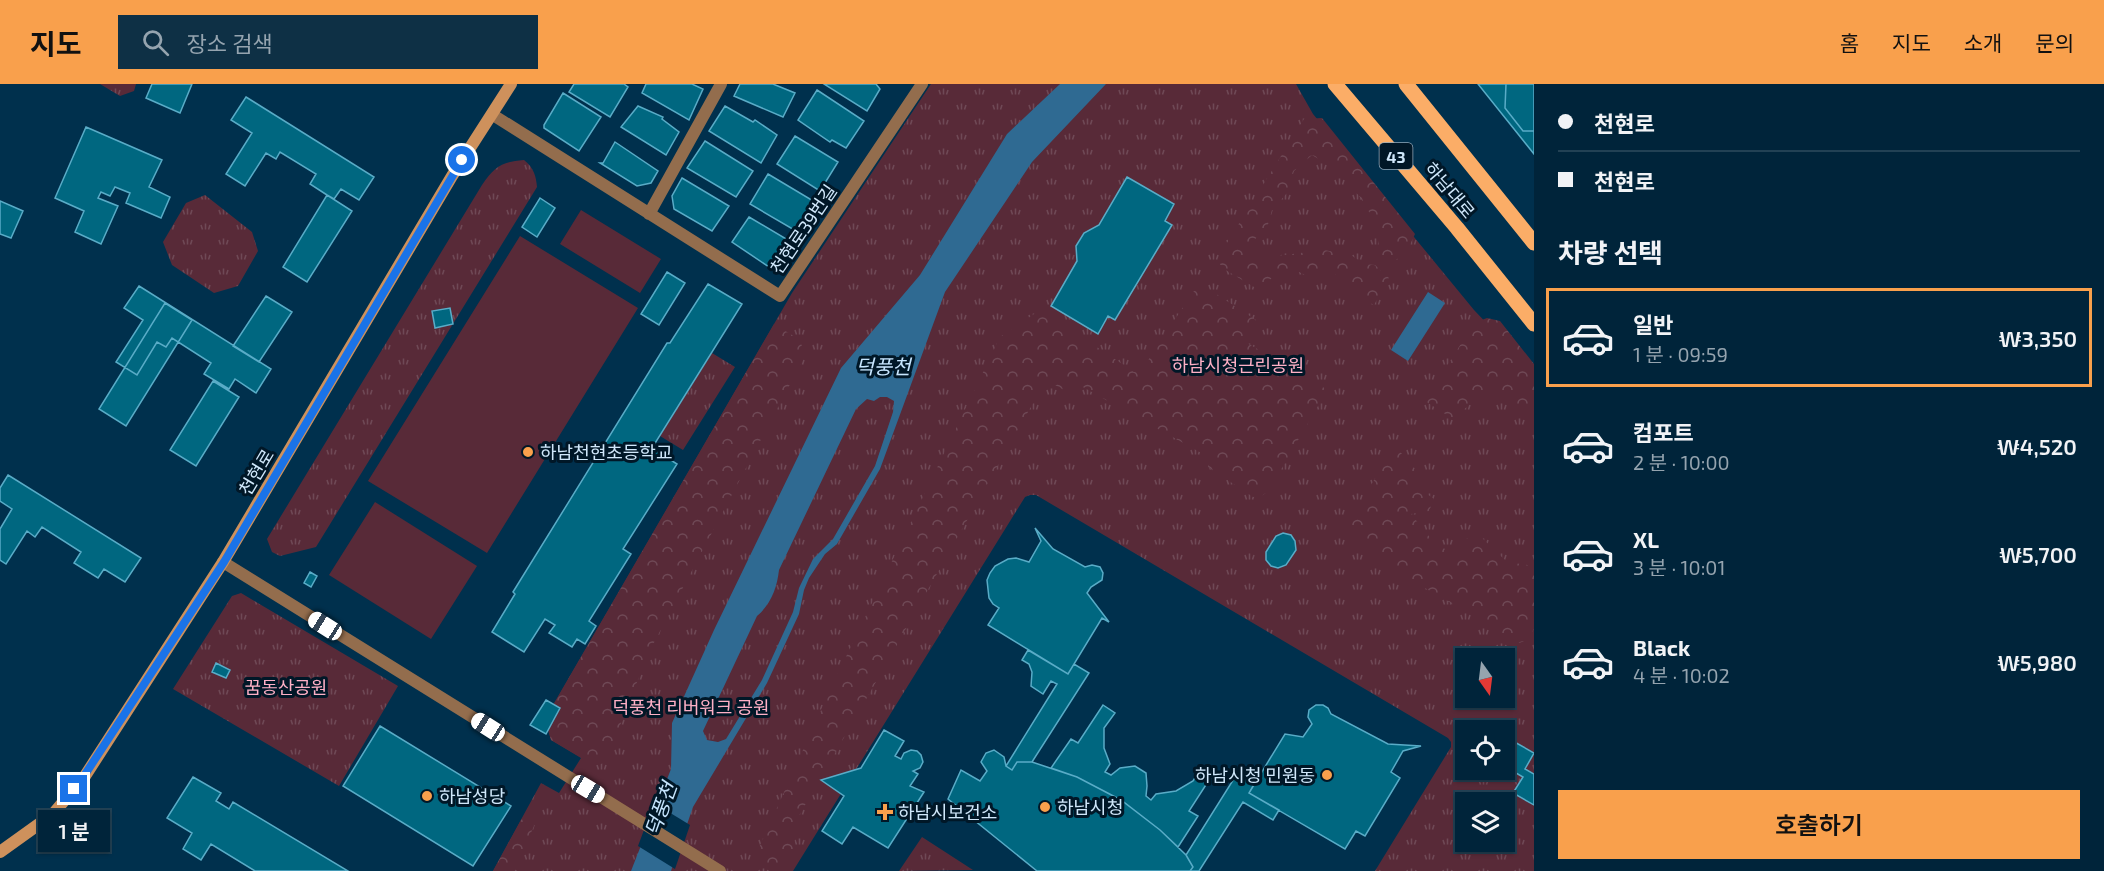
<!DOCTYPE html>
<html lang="ko">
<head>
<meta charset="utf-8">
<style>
  body { margin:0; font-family:"Exo 2","Noto Sans KR",sans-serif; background:#0e3045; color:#f1f3f6; height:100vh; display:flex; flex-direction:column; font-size:22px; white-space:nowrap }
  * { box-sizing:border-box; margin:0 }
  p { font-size:20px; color:#95a4af }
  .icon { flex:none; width:33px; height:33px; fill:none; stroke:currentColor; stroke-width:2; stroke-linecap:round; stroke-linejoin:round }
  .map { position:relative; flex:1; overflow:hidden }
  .drawer { display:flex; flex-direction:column; background:#00243a; width:570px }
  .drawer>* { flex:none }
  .top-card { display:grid; align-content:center; height:132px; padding:0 24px; background:#00243a }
  .needle { width:39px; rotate:166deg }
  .fabs { position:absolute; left:1455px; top:564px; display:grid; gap:12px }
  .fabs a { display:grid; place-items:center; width:60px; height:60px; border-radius:0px; background:#00243a; box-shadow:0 2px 4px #0004,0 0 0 2px #224154; font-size:30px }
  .end { position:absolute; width:27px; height:27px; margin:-14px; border:8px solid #1a73e8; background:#fff; box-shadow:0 0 0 3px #fff }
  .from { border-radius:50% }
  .bubble { position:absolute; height:42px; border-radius:0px; background:#00243a; box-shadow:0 2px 4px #0004,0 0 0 2px #224154; font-size:20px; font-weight:600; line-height:42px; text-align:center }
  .car { position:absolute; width:18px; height:36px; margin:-18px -9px; border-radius:8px; box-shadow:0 0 4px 2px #0007; background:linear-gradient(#fff 24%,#345 0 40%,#fff 0 76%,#345 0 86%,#fff 0) }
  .top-card b { display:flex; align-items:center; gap:21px; height:57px; font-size:22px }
  .top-card b+b { border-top:2px solid #224154 }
  .top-card i { width:15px; height:15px; background:#f1f3f6 }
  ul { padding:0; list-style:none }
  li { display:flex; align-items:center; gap:18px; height:99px; margin:0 12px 9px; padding:0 12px; border:3px solid transparent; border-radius:0px }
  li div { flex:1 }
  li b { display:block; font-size:22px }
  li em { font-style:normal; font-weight:600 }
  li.on { border-color:#f9a04c }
  li>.icon { width:54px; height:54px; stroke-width:1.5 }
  h2 { padding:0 24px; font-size:27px; line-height:72px }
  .action { display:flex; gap:12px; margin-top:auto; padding:12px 24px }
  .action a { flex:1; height:69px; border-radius:0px; background:#f9a04c; color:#111; font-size:24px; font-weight:600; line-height:69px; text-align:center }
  header { display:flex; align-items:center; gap:36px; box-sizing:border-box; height:84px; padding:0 30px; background:#f9a04c; color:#111 }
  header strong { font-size:28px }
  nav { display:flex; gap:33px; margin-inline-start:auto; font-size:21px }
  .search { width:420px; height:54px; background:#0e3045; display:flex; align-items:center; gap:15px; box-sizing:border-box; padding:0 21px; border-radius:0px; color:#95a4af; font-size:22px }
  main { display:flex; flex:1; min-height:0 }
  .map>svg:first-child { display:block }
  .grass { fill:url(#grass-tufts); fill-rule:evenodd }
  .forest { fill:url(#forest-crowns) }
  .garden { fill:#582a38 }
  .water { fill:#2f6a92; fill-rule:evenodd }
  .pier { fill:#00304d }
  .building { fill:#006780; stroke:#59acc7; stroke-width:1.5 }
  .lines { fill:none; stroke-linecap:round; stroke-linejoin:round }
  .minor { stroke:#936d4d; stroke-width:12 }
  .secondary { stroke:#ce915c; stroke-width:12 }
  .primary { stroke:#fbad67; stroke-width:15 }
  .route { stroke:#1a73e8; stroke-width:8 }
  .poi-dot { fill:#f9a04c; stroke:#001727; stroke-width:2 }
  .labels { text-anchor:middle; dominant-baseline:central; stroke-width:6; stroke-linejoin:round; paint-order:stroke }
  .shield { fill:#001727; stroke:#92a9bb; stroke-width:1.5 }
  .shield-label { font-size:16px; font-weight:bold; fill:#d0e8fb }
  .street-label { font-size:18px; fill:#d0e8fb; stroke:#001727 }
  .park-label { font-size:18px; fill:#feb0c6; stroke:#001727 }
  .poi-label { font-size:18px; fill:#d0e8fb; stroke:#001727; text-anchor:start }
  .water-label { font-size:20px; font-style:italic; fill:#c7e6ff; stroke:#001727 }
</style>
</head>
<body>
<header>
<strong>지도</strong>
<div class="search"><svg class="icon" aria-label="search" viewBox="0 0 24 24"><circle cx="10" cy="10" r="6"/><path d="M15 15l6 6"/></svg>장소 검색</div>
<nav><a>홈</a><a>지도</a><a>소개</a><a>문의</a></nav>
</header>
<main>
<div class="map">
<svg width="1534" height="787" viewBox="0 0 1534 787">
  <defs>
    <pattern id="grass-tufts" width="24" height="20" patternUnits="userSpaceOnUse" patternTransform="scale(1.5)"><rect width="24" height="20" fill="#582a38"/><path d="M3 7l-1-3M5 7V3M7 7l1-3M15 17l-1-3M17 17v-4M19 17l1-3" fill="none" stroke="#6f4956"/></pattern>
    <pattern id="forest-crowns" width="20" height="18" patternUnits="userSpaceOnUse" patternTransform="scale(1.5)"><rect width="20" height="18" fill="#582a38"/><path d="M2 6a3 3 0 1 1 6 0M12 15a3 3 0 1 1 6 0" fill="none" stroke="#6f4956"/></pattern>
  </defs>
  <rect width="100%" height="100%" fill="#00304d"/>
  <path class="grass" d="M100,0H136L134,7L120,12Z
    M931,0H1296L1313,30L1474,226L1534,289V787H1375L1451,663V658L1448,654L1036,411H1030L1025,413L793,787H493L541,699L559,709L581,674L551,656L545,635L792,209ZM1466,574H1504V614H1466ZM1466,646H1504V686H1466ZM1466,718H1504V758H1466Z
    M524,76C534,84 536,92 537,103L316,463L280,472L272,468L267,455L482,101C495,82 502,78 524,76Z
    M205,111L252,148L258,167L238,202L214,209L172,181L163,158L186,119Z
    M712,269L735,283L683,366L660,352Z
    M241,509L398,602L339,702L173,605L232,512Z
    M922,753L973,786L899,787Z"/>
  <path class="forest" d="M1322,34L1415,150L1406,169L1390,180L1379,176C1379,167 1379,157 1377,148C1369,116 1340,87 1312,71L1294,87L1287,109L1272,126L1267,144L1253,157L1261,174L1324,166L1351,171L1364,180L1375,181L1389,194L1374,221L1357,212L1345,196L1324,184L1312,194L1299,188L1288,195L1275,191L1259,206L1224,185L1219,179V172L1230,154L1304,35Z
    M1199,204H1207L1256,236L1245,258L1321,301L1325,305V310L1269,406L1262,412L1253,413L1208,383L1212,375L1081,302L1075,312L1046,296L876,598L793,742L796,769L792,784C780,787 762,787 753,777L831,604L1000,253L1037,228L1100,265L1134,288L1141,287L1193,208Z
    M1487,234L1500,237L1534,280V329L1503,313L1477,314L1453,335L1425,317L1474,239Z
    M774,240L800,256L805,272L648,570L606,677L599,681L592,680L551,656L545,635Z
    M1395,362L1424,395L1423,407L1434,415L1429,427L1411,430L1432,456L1455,472L1459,457L1479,451L1507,478L1534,482V545L1527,556L1519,559L1372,473L1351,453L1347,440Z
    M526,733L533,736L534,742L514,787H493L521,736Z"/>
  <path class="garden" d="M581,126L661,175L640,209L560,160Z
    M520,152L638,224L487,469L368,397Z
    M375,418L477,482L431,555L329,491Z"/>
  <path class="water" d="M1060,0H1106L1032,78L945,208L880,385L837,460L825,470L809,494L804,506L799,530L767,599L693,723L671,787H631L671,685L672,639L714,546L841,284L920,191L1007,50ZM880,313H887L894,317L893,328L875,382L833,455L813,475L799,504L793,528L762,596L726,655L718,658L707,656L703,647L757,532C771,520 777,504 779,486L856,325L867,315L874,317Z
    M1428,208L1445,219L1408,277L1391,266Z"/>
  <path class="pier" d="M654,719L690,741L675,785L638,762Z"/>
  <path class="building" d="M152,0H192L180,29L146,14Z
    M574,0H624L628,3L610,33L569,8Z
    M646,0H692L703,5L689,36L642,9Z
    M740,0H773L795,9L783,33L734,12Z
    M824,0H876L880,5L867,27Z
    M1478,0H1534V70Z
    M1506,0H1534V47H1523L1505,24Z
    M817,6L864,37L846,64L832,56L830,58L798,36Z
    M563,9L601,33L579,67L544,44V41Z
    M246,13L374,93L359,116L341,105L334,115L327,111L310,100L316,90L280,68L276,75L266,69L245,102L226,90L252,49L231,36Z
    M638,22L663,33L662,35L679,48L666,71L621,43Z
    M725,22L753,38L755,36L777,51L761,79L709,47Z
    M86,43L162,76L149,103L170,113L161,134L126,119L130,109L115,103L110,112L101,108L98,114L118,122L101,160L75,148L84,127L55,114Z
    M795,52L838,78L820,107L777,80Z
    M705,57L753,87L736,113L687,84Z
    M615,58L658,87L651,99L637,102L600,79H603Z
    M768,90L815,118L796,147L750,120Z
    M1127,93L1174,120L1165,137L1172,141L1115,236L1108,232L1098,250L1051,222L1077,177L1076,162L1084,149L1099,141Z
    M682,94L729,122L712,147L674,125L672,112Z
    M327,111L352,127L307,198L283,183Z
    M540,114L555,124L537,153L522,143Z
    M0,117L23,127L11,154L0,150Z
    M749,133L793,159L778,180L769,183L732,158Z
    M667,188L685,199L659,241L641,230Z
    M708,200L742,220L652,364L677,380L623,465L631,470L589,537L596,542L585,560L577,555L572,563L549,549L555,541L545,535L524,568L492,548L515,510L513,508L667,259H670Z
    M139,202L271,285L256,309L235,295L229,305L204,290L211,279L172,254L166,263L157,258L137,291L116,278L143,236L124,224Z
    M266,212L292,228L259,278L233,262Z
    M165,219L192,236L126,342L99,325Z
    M450,224L453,240L435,244L432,227Z
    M213,297L239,313L196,382L170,366Z
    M8,391L141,474L125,498L104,485L98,494L74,479L81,468L42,443L35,453L27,447L6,480L0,476V445L12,425L0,417V404Z
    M1035,444L1053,465L1085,483L1092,481L1100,483L1103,489L1102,496L1091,503L1087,509L1109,538L1102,534L1068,590L988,541L999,524L993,520L989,514L987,496L990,489L995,482L1008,475L1016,474L1029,478L1041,457Z
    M1283,449L1291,451L1295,457L1296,466L1286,481L1278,484L1271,482L1266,476V468L1276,452Z
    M310,488L317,492L311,503L304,499Z
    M1028,566L1068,590L1074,580L1089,589L1032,678H1017L1012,686L1006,682L1057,600L1051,597L1043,610L1031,602L1032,588L1029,580L1022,576Z
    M216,579L230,586L226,594L212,588Z
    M546,616L560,624L546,650L530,641Z
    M1103,621L1115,629L1104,644V664L1110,680L1105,688L1111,691L1120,684L1135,682L1146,689L1147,702L1146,712L1151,716L1156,710L1176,707L1193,697L1202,683L1213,690L1189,727L1198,732L1178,763L1160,746L1121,716L1077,693L1051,684L1071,655L1078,659Z
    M1316,621H1323L1328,624L1331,630L1388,660L1421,662L1403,667L1391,688L1400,694L1365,752L1356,747L1345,765L1249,709L1285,650L1303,653L1312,640L1308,633L1309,626Z
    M380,642L511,722L473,782L343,702Z
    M884,646L904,657L895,672L901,675L904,669L911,666L917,667L921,671L923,678L920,684L913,687L918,690L910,702L924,708L888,764L853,743L842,760L822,747L844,712L821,696L861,684Z
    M1511,656L1534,669L1525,685L1534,690V721L1513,709L1523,693L1504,682V667Z
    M994,666L1004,673L1006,682L1012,686L1017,678H1032L1077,693L1121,716L1160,746L1186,771L1193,783L1190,787H1037L948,715L961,686L980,697L987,687L981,678L986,669Z
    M1240,685L1257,695L1249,709L1279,726L1273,736L1243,718L1199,787H1190L1193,783L1186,771Z
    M193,693L221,709L216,717L229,725L233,718L348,787H255L211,760L201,776L183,765L192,749L167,734Z"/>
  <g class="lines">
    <path class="minor" d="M493,31L780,212L922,0
      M649,130L721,0
      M223,478L720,787"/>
    <path class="secondary" d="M0,768L53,730L85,692L223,478L452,92L511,0"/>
    <path class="primary" d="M1335,0L1457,144L1534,240
      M1406,0L1534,159"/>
  </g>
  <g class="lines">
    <path class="route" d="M74,705L84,692L224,478L462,76"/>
  </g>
  <g class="poi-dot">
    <circle cx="528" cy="368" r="6"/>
    <circle cx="1327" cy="691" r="6"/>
    <circle cx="427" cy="712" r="6"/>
    <circle cx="1045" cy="723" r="6"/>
    <path d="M882 719h6v6h6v6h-6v6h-6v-6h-6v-6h6z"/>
  </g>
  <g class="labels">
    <rect class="shield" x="1379.5" y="59" width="33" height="26" rx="4.5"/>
    <g class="shield-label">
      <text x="1396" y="72">43</text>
    </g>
    <g class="street-label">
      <text transform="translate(1450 106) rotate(50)">하남대로</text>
      <text transform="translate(803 145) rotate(-56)">천현로39번길</text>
      <text transform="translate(256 388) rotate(-59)">천현로</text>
    </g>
    <g class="park-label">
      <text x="1238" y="281">하남시청근린공원</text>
      <text x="286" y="603">꿈동산공원</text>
      <text x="691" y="623">덕풍천 리버워크 공원</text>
    </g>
    <g class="poi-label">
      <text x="540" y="368">하남천현초등학교</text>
      <text x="1315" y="691" text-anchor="end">하남시청 민원동</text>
      <text x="439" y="712">하남성당</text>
      <text x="1057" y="723">하남시청</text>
      <text x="898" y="728">하남시보건소</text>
    </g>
    <g class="water-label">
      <text x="883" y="282">덕풍천</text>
      <text transform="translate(660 725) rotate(-70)">덕풍천</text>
    </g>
  </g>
</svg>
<div class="fabs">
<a><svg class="needle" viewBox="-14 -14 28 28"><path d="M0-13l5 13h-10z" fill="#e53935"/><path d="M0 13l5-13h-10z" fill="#95a4af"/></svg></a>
<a><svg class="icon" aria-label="locate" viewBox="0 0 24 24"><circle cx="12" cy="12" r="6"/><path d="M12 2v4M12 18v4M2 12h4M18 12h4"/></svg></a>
<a><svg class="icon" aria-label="layers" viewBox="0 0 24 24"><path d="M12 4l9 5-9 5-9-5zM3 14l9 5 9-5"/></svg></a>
</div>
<i class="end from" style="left:462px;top:76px"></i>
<i class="end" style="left:74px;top:705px"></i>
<div class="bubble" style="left:38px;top:726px;width:72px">1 분</div>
<i class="car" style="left:325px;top:542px;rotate:302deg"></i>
<i class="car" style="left:488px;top:643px;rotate:302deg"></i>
<i class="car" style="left:588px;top:705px;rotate:121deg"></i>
</div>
<section class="drawer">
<div class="top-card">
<b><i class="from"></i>천현로</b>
<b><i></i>천현로</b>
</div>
<h2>차량 선택</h2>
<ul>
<li class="on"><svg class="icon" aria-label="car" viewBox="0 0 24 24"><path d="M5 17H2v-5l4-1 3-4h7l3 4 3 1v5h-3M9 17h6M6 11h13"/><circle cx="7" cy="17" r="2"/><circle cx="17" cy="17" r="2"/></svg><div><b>일반</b><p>1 분 · 09:59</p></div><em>₩3,350</em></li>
<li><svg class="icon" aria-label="car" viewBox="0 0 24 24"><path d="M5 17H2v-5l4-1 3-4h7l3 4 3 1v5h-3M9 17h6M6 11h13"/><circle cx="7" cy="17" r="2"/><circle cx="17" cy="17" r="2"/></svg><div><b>컴포트</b><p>2 분 · 10:00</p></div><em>₩4,520</em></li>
<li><svg class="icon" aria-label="car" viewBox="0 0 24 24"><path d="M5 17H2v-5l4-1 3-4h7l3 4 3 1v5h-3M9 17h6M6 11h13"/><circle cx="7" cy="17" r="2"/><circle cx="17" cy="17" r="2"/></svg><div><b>XL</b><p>3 분 · 10:01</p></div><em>₩5,700</em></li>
<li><svg class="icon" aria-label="car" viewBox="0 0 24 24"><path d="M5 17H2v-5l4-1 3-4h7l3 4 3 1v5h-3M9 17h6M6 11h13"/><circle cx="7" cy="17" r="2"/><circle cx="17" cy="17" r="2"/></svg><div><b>Black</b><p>4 분 · 10:02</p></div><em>₩5,980</em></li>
</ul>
<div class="action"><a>호출하기</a></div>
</section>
</main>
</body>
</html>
